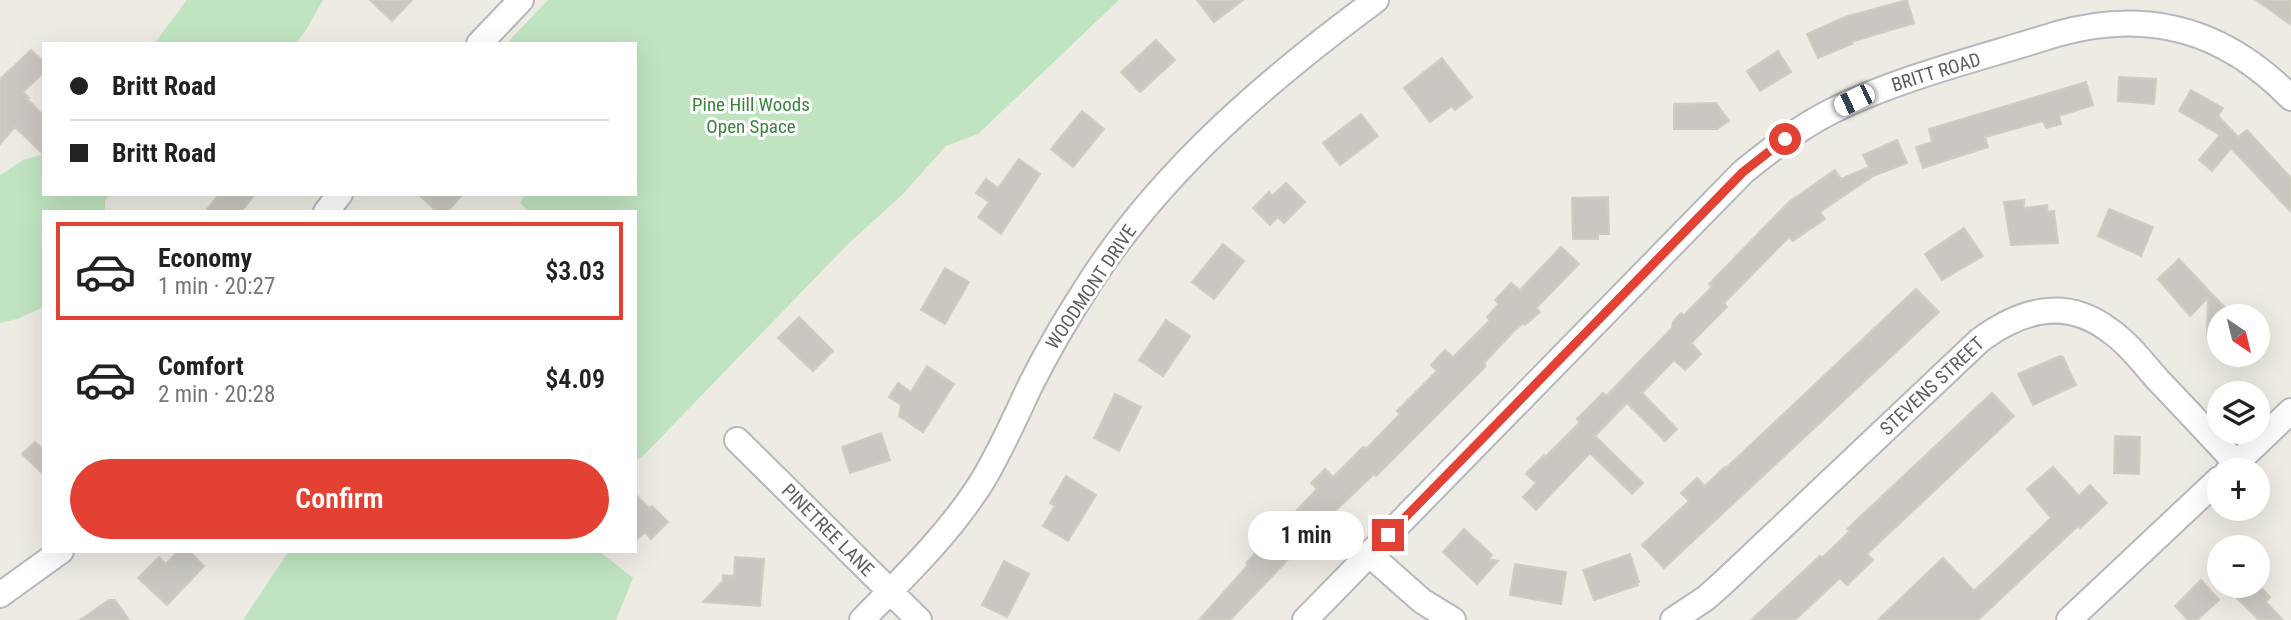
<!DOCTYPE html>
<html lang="en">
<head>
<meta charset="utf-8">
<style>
  body { margin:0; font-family:"Roboto Condensed",sans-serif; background:#f2f2f2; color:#222; height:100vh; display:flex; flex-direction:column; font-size:26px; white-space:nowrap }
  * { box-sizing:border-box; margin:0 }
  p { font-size:23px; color:#767676 }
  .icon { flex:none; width:38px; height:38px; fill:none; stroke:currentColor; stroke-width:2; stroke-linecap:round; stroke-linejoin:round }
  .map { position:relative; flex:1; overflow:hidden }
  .details { position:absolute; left:42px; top:210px; width:595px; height:343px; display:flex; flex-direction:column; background:#fff; border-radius:0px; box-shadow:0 7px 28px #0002 }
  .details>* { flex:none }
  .banner { position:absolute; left:42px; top:42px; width:595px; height:154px; border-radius:0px; box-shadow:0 7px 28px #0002; display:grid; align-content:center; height:154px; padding:0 28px; background:#fff }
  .needle { width:46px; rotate:145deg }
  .fabs { position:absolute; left:2207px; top:304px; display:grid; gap:14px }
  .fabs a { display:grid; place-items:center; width:63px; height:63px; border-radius:50%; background:#fff; box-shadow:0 7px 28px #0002; font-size:35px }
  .end { position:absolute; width:32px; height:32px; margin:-16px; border:9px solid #e24133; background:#fff; box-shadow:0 0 0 4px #fff }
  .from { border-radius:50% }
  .bubble { position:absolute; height:49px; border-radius:24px; background:#fff; box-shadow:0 7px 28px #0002; font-size:23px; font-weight:600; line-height:49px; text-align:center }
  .car { position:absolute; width:21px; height:42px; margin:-21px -10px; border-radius:9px; box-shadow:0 0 5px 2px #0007; background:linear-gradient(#fff 24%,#345 0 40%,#fff 0 76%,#345 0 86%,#fff 0) }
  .banner b { display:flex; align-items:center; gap:24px; height:66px; font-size:26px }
  .banner b+b { border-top:2px solid #e0e0e0 }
  .banner i { width:18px; height:18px; background:#222 }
  ul { padding:12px 0 0; list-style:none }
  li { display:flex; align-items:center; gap:21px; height:98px; margin:0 14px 10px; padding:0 14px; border:4px solid transparent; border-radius:0px }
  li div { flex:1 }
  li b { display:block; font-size:26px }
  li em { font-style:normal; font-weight:600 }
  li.on { border-color:#e24133 }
  li>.icon { width:63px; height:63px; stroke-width:1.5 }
  .button { display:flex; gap:14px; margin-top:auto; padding:14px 28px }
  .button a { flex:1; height:80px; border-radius:42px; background:#e24133; color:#fff; font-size:28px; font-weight:600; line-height:80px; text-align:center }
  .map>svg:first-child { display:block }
  .green { fill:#c0e4c0 }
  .building { fill:#cac7c2; stroke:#d1ccc1; stroke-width:2 }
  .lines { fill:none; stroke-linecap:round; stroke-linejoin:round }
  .street-casing { stroke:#b5b8bc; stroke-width:28 }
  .street { stroke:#fff; stroke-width:24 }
  .route { stroke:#e24133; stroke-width:9 }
  .labels { text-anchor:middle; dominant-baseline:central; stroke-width:6; stroke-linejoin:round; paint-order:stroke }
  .street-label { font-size:19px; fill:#5b5e63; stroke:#fff }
  .park-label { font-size:19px; fill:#38843c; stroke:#fff }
</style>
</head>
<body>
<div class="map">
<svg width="2291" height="620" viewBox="0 0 2291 620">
  <rect width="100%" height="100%" fill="#edebe3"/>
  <path class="green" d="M187,0H323L306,30L295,44H154Z
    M548,0H1119L978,134L946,146L902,195L848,244L642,457L635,461V212H529L520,203L525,194H635V44H506Z
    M44,154V194H111L105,201V212H44V307L17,319L0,323V175L23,160Z
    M289,551H599L633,578L616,620H243Z"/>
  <path class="building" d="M370,0H412L392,21Z
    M1197,0H1243L1214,22Z
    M1907,0L1914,23L1851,42L1852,44L1818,58L1807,34L1845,17Z
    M2256,0H2291V25Z
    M1156,40L1175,60L1140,92L1121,72Z
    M31,50L44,62V72L23,92L29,98L27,99L44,116V155L15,127L0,144V79Z
    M1778,51L1791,72L1760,91L1747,71Z
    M1442,58L1472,97L1455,110L1452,106L1430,122L1404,88Z
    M2119,77L2156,79L2154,104L2118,101Z
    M2086,82L2093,105L2059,116L2061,124L2046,128L2043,121L1985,137L1988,147L1923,168L1916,147L1932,142L1929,129Z
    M2191,90L2223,108L2218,116L2238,137L2247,130L2291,178V212L2231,148L2212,171L2199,160L2220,135L2179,111Z
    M1716,103L1729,121L1717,129H1674V104Z
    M1082,111L1104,129L1073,167L1051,149Z
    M1361,114L1378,136L1340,165L1323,143Z
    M1897,140L1907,163L1873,176L1820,212L1825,219L1793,241L1789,237L1724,303L1727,307L1691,343L1701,354L1685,370L1674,360L1642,393L1677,429L1665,441L1627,403L1595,436L1643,483L1632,494L1590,453L1536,510L1523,497L1536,483L1526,474L1544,455L1545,457L1580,422L1577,419L1603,393L1606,396L1672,328L1673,322L1681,313L1684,315L1712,287L1709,284L1789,202L1835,170L1841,179L1869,167L1863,155Z
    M1019,159L1040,174L1001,234L978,217L989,202L976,193L986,179L998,188Z
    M1286,183L1305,202L1284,223L1278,217L1270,225L1253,208L1269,192L1272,196Z
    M219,194H255L241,212H205Z
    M418,194H463L447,212H438Z
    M1608,197L1609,234H1598V239H1573L1572,198Z
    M2024,200V208L2047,205L2048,212L2054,211L2058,243L2011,245L2004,202Z
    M2109,209L2153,227L2141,256L2098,236Z
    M1964,228L1983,256L1942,280L1925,254Z
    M1223,244L1244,261L1214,299L1192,282Z
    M1561,247L1579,264L1536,308L1540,312L1525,325L1523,323L1515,330L1484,363L1486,366L1376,476L1374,474L1330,516L1230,620H1199L1248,565L1246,563L1317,489L1311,483L1325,469L1333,477L1363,447L1366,449L1400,414L1397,411L1437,371L1431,365L1445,350L1453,357L1490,320L1487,317L1499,304L1495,300L1511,283L1520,290Z
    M2179,259L2229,312L2224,317H2219V321L2207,332L2208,298L2190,316L2158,279Z
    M945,268L969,282L945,324L921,310Z
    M1916,289L1939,312L1664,568L1642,545L1689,501L1681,493L1697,478L1705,486L1725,467L1726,468Z
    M799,317L833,351L813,371L778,338Z
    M1166,320L1190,336L1163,376L1139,360Z
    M2060,356L2063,357L2076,385L2033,405L2018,374Z
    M927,366L954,384L923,432L899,416L901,405L889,397L898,383L911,392Z
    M1992,393L2014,416L1867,554L1873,560L1847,585L1840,578L1795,620H1751L1820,556L1822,558L1850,531L1847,529Z
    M1115,394L1141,407L1119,451L1094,438Z
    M881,433L890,460L850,473L842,447Z
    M2115,436L2140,437L2139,474L2114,473Z
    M35,442L44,450V475L22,454Z
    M2053,467L2079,496L2090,485L2107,503L2080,528L2078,526L1978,620H1878L1943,558L1974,591L2051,518L2027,489Z
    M1066,476L1096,495L1068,541L1043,526L1055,506L1050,503Z
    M635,494L649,508L652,506L668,522L651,539L645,532L635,541Z
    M1464,529L1492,555L1488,559L1498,561L1477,584L1443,552Z
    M178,551H189L204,566L167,605L138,578L159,557L166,564Z
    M1630,554L1639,582H1637L1638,585L1594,600L1583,570Z
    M735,557L764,559L760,606L703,602L723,581V575L734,576Z
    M1004,561L1029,574L1007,617L982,605Z
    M1515,564L1566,572L1561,604L1510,595Z
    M2201,580L2219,600L2197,620H2188L2175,606Z
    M2258,584L2270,597L2266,602L2283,620H2259L2237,598L2249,586H2258Z
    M109,600H115L129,620H80Z"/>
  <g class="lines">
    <g class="street-casing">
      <path id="street" d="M479,44L521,0
        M326,212L340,194
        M737,440L919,620
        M2228,471L2291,411
        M1369,554L1422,601L1453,620
        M0,595L61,551
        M862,620C905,576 950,533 983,480C1001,450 1015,418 1030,386C1049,348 1071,311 1094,276C1167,166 1270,78 1376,0
        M1305,620L1743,172C1771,149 1800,127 1832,111C1900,77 1985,57 2057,34C2148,8 2225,30 2291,98
        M1673,620L1706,598L1724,582L1980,340C2021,310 2065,297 2109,330C2128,343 2143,363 2158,380C2184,407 2210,435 2236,463
        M2069,620L2219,479"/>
    </g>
    <use href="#street" class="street"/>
  </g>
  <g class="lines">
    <path class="route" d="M1388,535L1743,172L1785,139"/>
  </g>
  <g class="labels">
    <g class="street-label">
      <text transform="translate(1936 72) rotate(-17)">BRITT ROAD</text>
      <text transform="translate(1091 287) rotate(-56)">WOODMONT DRIVE</text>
      <text transform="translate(1932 386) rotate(-43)">STEVENS STREET</text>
      <text transform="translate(828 530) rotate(45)">PINETREE LANE</text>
    </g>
    <g class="park-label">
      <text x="751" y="104">Pine Hill Woods<tspan x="751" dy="22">Open Space</tspan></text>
    </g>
  </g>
</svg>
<div class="fabs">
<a><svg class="needle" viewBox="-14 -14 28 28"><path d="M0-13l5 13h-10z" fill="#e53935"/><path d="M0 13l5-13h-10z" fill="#767676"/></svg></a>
<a><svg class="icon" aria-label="layers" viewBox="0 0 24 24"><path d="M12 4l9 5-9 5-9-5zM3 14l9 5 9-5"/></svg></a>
<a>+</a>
<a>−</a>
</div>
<i class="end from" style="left:1785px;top:139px"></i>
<i class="end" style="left:1388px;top:535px"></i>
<div class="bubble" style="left:1248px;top:511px;width:116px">1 min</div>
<i class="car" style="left:1854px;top:100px;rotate:244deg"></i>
<div class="banner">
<b><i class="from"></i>Britt Road</b>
<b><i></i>Britt Road</b>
</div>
<section class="details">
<ul>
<li class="on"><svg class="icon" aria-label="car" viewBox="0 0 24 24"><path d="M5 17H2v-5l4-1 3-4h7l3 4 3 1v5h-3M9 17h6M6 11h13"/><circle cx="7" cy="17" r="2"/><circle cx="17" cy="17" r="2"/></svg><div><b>Economy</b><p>1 min · 20:27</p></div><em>$3.03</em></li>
<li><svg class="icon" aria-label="car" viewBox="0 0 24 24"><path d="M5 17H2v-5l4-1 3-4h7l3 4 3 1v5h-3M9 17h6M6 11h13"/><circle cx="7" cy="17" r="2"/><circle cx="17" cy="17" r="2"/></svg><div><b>Comfort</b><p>2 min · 20:28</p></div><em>$4.09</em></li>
</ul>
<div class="button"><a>Confirm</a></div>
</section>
</div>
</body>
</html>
